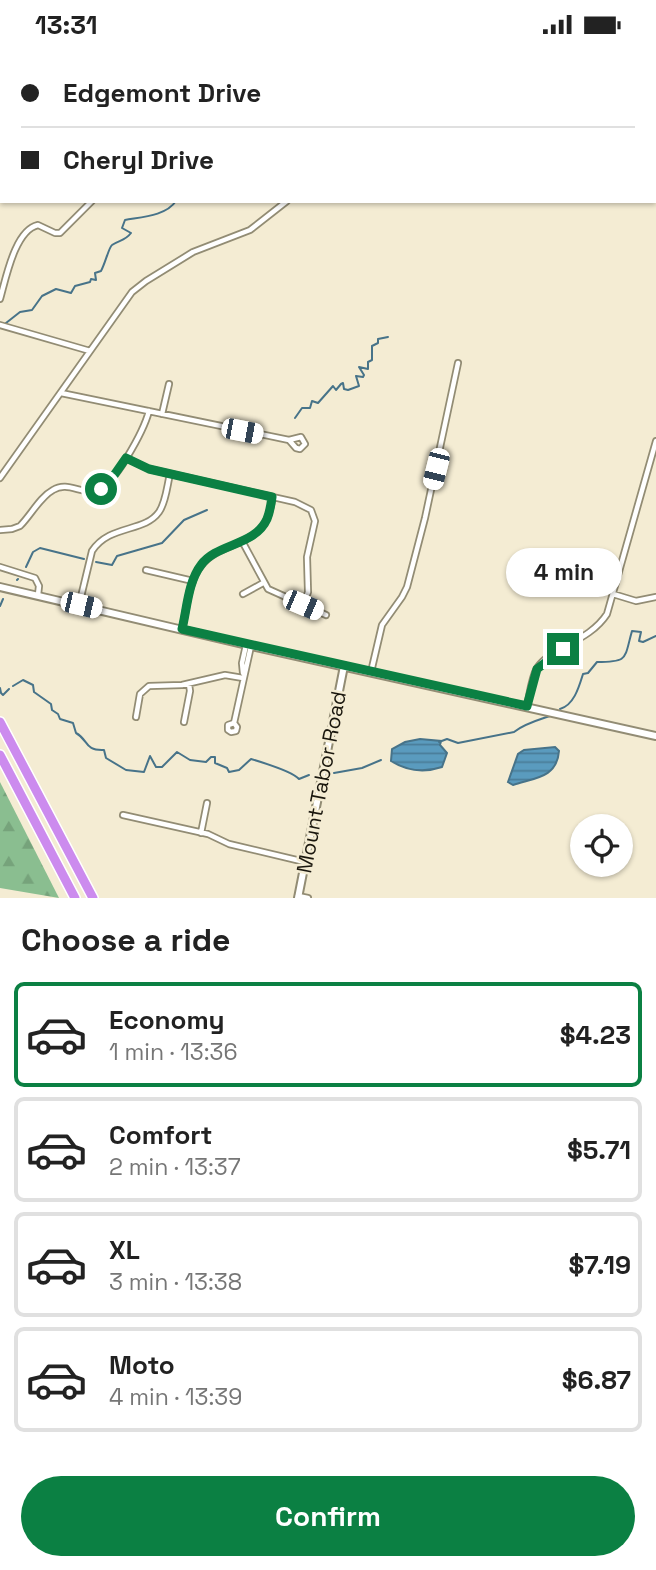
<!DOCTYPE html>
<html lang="en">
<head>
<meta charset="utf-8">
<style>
  body { margin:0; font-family:"Space Grotesk",sans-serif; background:#f2f2f2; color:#222; height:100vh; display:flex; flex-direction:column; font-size:26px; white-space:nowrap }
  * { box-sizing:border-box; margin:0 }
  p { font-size:23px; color:#767676 }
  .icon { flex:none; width:38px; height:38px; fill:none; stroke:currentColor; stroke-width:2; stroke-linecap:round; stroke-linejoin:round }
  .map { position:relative; height:849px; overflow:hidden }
  .sheet { display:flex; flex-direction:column; background:#fff; flex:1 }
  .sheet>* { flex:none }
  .banner { position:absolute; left:0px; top:0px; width:656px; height:154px; box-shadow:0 2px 5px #0004; display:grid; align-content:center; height:154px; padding:0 21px; background:#fff }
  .tools { position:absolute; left:570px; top:765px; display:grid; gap:14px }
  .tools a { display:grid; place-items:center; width:63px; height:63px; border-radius:50%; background:#fff; box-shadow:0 2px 5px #0004; font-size:35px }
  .end { position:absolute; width:32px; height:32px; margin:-16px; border:9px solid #0b8043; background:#fff; box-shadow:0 0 0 4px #fff }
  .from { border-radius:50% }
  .bubble { position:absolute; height:49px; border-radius:24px; background:#fff; box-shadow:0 2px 5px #0004; font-size:23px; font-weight:700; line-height:49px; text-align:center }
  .car { position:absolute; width:21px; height:42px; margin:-21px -10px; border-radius:9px; box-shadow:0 0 5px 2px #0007; background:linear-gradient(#fff 24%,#345 0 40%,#fff 0 76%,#345 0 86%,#fff 0) }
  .banner b { display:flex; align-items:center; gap:24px; height:66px; font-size:26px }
  .banner b+b { border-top:2px solid #e0e0e0 }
  .banner i { width:18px; height:18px; background:#222 }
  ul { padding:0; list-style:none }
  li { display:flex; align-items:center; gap:21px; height:105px; margin:0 14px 10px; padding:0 7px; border:4px solid #e0e0e0; border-radius:10px }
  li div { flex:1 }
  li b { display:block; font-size:26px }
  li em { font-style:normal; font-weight:700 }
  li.current { border-color:#0b8043 }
  li>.icon { width:63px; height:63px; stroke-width:1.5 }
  h2 { padding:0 21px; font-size:32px; line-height:84px }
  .action { display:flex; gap:14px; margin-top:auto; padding:14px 21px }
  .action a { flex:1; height:80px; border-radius:42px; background:#0b8043; color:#fff; font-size:28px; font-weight:700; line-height:80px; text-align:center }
  .status { display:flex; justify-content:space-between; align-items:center; height:49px; padding:0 35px; background:#fff; direction:ltr }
  .status svg { height:19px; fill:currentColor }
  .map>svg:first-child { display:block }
  .forest { fill:url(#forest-firs) }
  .water { fill:url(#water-rules); stroke:#477389; stroke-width:2 }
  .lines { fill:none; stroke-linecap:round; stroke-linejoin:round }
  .stream { stroke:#477389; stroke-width:2 }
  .street-casing { stroke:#928c74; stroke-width:8 }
  .secondary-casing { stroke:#928c74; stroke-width:10 }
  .highway-casing { stroke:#fff; stroke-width:12 }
  .street { stroke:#fff; stroke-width:4.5 }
  .secondary { stroke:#fff; stroke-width:6 }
  .highway { stroke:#cc8bee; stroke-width:9 }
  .route { stroke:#0b8043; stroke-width:9 }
  .labels { text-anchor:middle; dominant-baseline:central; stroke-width:5; stroke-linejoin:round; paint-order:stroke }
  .street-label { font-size:21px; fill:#1a170e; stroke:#f4ecd3 }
</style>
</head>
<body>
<div class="status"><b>13:31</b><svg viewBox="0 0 49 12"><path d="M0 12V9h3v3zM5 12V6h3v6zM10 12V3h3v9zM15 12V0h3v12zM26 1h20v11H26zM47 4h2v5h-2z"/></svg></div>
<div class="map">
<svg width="656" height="849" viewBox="0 0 656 849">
  <defs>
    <pattern id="forest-firs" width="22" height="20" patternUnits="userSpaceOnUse" patternTransform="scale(1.75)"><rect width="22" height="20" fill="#8abe90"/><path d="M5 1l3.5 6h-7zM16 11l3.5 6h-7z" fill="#76a37b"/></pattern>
    <pattern id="water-rules" width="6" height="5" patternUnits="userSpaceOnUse" patternTransform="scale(1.75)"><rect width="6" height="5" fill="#5a9bbe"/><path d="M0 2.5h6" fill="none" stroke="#4a7d99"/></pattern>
  </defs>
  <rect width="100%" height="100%" fill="#f4ecd3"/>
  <path class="forest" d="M0,733L59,849L0,839Z"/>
  <path class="water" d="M420,690L441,692L440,696L447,704L442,718C424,724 407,722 391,712L392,700L405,693Z
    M555,698L559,702C557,729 534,729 513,736L508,733L518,705L524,701Z"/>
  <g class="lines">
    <path class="stream" d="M242,2V0
      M6,274L20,263L32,261L42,247L56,240L71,244L75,237L90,233L91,230L96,231L95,224L101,222C105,215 109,198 112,196C119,191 125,192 131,184L122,179L125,171C141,168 166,167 176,152
      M295,369L302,359H310L312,352L318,354L333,337L336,341L341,335L343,334L344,340L348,341L359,337L356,327L363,328L364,326L359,318L368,320V313L372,311V297L378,294V290L388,288
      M96,513L112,516L117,507L162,494L184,471L207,461
      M26,518L33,503L40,499L84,510
      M17,531L18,530
      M0,557L3,550
      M13,637L23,631L33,636L34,643L51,655L52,661L58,665L60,670L73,674L76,684C89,691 84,702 104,701L106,709L126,721L144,723L150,707L156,718H162L177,703L190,711L206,713L211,708H215V714L227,719L229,723L239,721L251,710C261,713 293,723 299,730L309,726
      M0,639L1,644L3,646L9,640
      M560,660C574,656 579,638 583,625L588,624L597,613C629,613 624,610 632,582L641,583L639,592L643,593L656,587
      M439,693L447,690L458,694L514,683C524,675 538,671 550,667
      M334,724L362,719L381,711"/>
    <g class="street-casing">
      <path id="street" d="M407,2L409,0
        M0,250C6,229 15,181 38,176L55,184H60L92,152
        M0,276L90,302
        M61,344L289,391
        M162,365L169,335
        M301,388L305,395L300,400L296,399L289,391Z
        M126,409L149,420L295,453L311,461L315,472L307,508L308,543L303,557
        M0,429L132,243L146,232L193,203L250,181L287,152
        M0,481L12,480L20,477C31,466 40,448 53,441C67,432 81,445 96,442C114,438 144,381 149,362
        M242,492L268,540L326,566
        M0,518L35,529L39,537L38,546
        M146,521L193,532
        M243,545L263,534
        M613,545L636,552L656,548
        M79,556L92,502C110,475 144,484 159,463C166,453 167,437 170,425
        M182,580C187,560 188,533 201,517C218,494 255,497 267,470C270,463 271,455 273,448
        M371,623L382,576L402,548L407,538L425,469L458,314
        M243,624L242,614L246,596
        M527,657C530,645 531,630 537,619C551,598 589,593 607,565L656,392
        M136,668L140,645L149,637L182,636L225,626L243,629
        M184,673L190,642L189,635
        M234,674L228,676V681L231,683L236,682L237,678L234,674L251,597
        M123,766L208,785L229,795L305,813
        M201,784L207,754
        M298,847L308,849"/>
    </g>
    <g class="secondary-casing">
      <path id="secondary" d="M0,538L251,597L656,687
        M298,849L344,617"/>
    </g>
    <g class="highway-casing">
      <path id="highway" d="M0,673L93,849
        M0,706L75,849"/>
    </g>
    <use href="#street" class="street"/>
    <use href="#secondary" class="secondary"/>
    <use href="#highway" class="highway"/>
  </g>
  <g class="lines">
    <path class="route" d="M101,440L110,432L126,409L149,420L272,448C271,455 270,463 267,470C255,497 217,494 201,516C188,533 187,560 182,580L527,657L537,620L563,600"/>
  </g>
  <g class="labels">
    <g class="street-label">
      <text transform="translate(321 733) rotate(-79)">Mount Tabor Road</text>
    </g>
  </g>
</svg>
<div class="tools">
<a><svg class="icon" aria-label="locate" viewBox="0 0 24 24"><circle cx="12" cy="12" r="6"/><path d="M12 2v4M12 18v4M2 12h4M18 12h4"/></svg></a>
</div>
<i class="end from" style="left:101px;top:440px"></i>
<i class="end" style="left:563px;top:600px"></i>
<div class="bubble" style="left:506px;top:499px;width:116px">4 min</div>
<i class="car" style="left:242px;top:382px;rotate:101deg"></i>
<i class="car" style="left:436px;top:420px;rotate:194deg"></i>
<i class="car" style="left:81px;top:556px;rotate:103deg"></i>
<i class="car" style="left:303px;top:556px;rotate:113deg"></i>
<div class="banner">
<b><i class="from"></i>Edgemont Drive</b>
<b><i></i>Cheryl Drive</b>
</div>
</div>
<section class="sheet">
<h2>Choose a ride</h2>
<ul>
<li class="current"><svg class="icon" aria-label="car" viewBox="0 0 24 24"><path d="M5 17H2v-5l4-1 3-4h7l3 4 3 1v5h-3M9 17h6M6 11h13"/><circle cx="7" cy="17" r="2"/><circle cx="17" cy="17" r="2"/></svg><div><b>Economy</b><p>1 min · 13:36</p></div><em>$4.23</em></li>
<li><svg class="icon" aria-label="car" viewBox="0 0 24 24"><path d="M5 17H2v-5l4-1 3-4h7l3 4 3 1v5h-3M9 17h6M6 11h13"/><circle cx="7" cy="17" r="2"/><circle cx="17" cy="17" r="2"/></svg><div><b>Comfort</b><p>2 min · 13:37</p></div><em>$5.71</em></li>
<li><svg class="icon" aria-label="car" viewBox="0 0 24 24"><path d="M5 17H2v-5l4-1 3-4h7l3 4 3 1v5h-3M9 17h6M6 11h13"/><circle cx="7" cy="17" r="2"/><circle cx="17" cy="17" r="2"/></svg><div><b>XL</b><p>3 min · 13:38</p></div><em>$7.19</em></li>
<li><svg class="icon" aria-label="car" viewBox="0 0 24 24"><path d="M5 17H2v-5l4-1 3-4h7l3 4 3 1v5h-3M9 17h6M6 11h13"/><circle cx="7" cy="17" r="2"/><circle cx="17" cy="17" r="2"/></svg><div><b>Moto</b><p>4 min · 13:39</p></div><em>$6.87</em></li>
</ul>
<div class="action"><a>Confirm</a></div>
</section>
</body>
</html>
